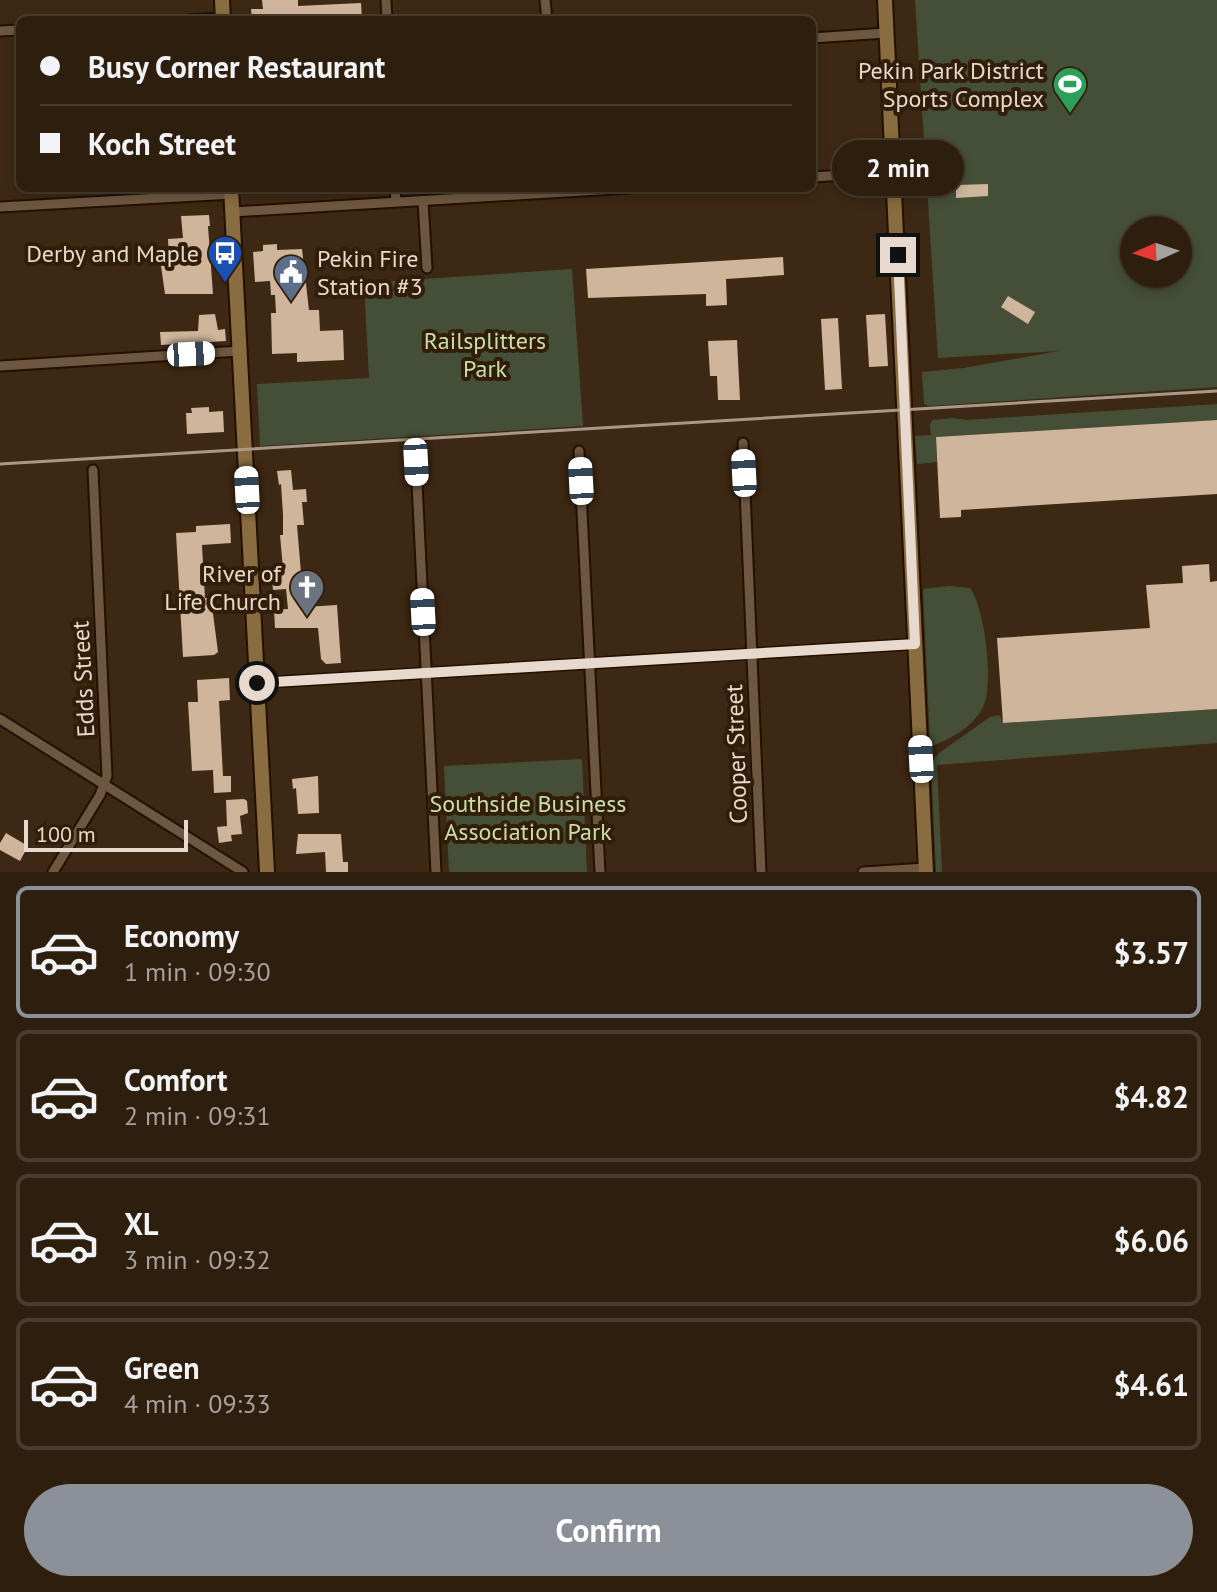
<!DOCTYPE html>
<html lang="en">
<head>
<meta charset="utf-8">
<style>
  body { margin:0; font-family:"PT Sans",sans-serif; background:#3a2b1c; color:#f1f3f6; height:100vh; display:flex; flex-direction:column; font-size:30px; white-space:nowrap }
  * { box-sizing:border-box; margin:0 }
  p { font-size:26px; color:#a7a29e }
  .icon { flex:none; width:44px; height:44px; fill:none; stroke:currentColor; stroke-width:2; stroke-linecap:round; stroke-linejoin:round }
  .map { position:relative; height:872px; overflow:hidden }
  .side { display:flex; flex-direction:column; background:#2e1e0e; flex:1 }
  .side>* { flex:none }
  .top-card { position:absolute; left:16px; top:16px; width:800px; height:176px; border-radius:12px; box-shadow:0 4px 12px #0003,0 0 0 2px #493c2e; display:grid; align-content:center; height:176px; padding:0 24px; background:#2e1e0e }
  .needle { width:52px; rotate:267deg }
  .fabs { position:absolute; left:1120px; top:216px; display:grid; gap:16px }
  .fabs a { display:grid; place-items:center; width:72px; height:72px; border-radius:50%; background:#2e1e0e; box-shadow:0 4px 12px #0003,0 0 0 2px #493c2e; font-size:40px }
  .scale { position:absolute; left:24px; bottom:20px; width:164px; box-sizing:border-box; padding-left:8px; border:4px solid #e7d9cd; border-top:0; font-size:22px; line-height:28px; white-space:nowrap; color:#e7d9cd; -webkit-text-stroke:6px #321e08; paint-order:stroke }
  .end { position:absolute; width:36px; height:36px; margin:-18px; border:10px solid #e7d9cd; background:#111; box-shadow:0 0 0 4px #111 }
  .from { border-radius:50% }
  .bubble { position:absolute; height:56px; border-radius:28px; background:#2e1e0e; box-shadow:0 4px 12px #0003,0 0 0 2px #493c2e; font-size:26px; font-weight:700; line-height:56px; text-align:center }
  .car { position:absolute; width:24px; height:48px; margin:-24px -12px; border-radius:10px; box-shadow:0 0 6px 2px #0007; background:linear-gradient(#fff 24%,#345 0 40%,#fff 0 76%,#345 0 86%,#fff 0) }
  .top-card b { display:flex; align-items:center; gap:28px; height:76px; font-size:30px }
  .top-card b+b { border-top:2px solid #493c2e }
  .top-card i { width:20px; height:20px; background:#f1f3f6 }
  ul { padding:14px 0 0; list-style:none }
  li { display:flex; align-items:center; gap:24px; height:132px; margin:0 16px 12px; padding:0 8px; border:4px solid #493c2e; border-radius:12px }
  li div { flex:1 }
  li b { display:block; font-size:30px }
  li em { font-style:normal; font-weight:700 }
  li.on { border-color:#8c9099 }
  li>.icon { width:72px; height:72px; stroke-width:1.5 }
  .primary-button { display:flex; gap:16px; margin-top:auto; padding:16px 24px }
  .primary-button a { flex:1; height:92px; border-radius:48px; background:#8c9099; color:#fff; font-size:32px; font-weight:700; line-height:92px; text-align:center }
  .map>svg:first-child { display:block }
  .green { fill:#454f38; fill-rule:evenodd }
  .building { fill:#cfb59c }
  .lines { fill:none; stroke-linecap:round; stroke-linejoin:round }
  .street-casing { stroke:#231000; stroke-width:13 }
  .secondary-casing { stroke:#231000; stroke-width:18 }
  .street { stroke:#6e5741; stroke-width:9 }
  .secondary { stroke:#896c40; stroke-width:14 }
  .rail { stroke:#a99889; stroke-width:3 }
  .route { stroke:#e7d9cd; stroke-width:10 }
  .labels { text-anchor:middle; dominant-baseline:central; stroke-width:8; stroke-linejoin:round; paint-order:stroke }
  .poi-label { font-size:24px; fill:#e7d9cd; stroke:#321e08; text-anchor:end }
  .park-label { font-size:24px; fill:#c8dfac; stroke:#321e08 }
  .street-label { font-size:24px; fill:#e7d9cd; stroke:#321e08 }
</style>
</head>
<body>
<div class="map">
<svg width="1217" height="872" viewBox="0 0 1217 872">
  <rect width="100%" height="100%" fill="#3d2813"/>
  <path class="green" d="M915,0H1217V387L929,406L924,404L922,372L964,368L1059,351L938,358ZM1134,230H1178V274H1134Z
    M572,269L583,426L260,446L257,384L369,378L364,283Z
    M1217,404V420L936,437L937,462L917,464L915,436L931,435L930,425L932,420L953,418L966,420Z
    M949,586L970,588C985,608 995,688 982,709C971,728 952,738 932,746L930,743L923,589Z
    M1217,709V743L937,765L942,872H936L931,762L939,753L990,717L999,715L1004,723Z
    M582,759L587,872H449L444,766Z"/>
  <path class="building" d="M262,0H298V6L361,3L362,19L252,20L251,9H263Z
    M988,184V196L956,198V185Z
    M209,215L210,226H208L213,294H165L160,259L169,258L168,239L183,238L181,216Z
    M277,244V250L302,249L309,310H319L320,331L343,330L344,360L297,362V353L272,354L271,313H276L275,295H271L270,281L255,282L253,252L263,251V245Z
    M783,257L784,275L726,279L727,305L706,306V294L588,298L586,269Z
    M1008,296L1035,312L1028,324L1001,307Z
    M215,314L218,330L225,329L226,341L161,345L160,332L198,331L199,315Z
    M885,314L888,366L869,367L866,315Z
    M838,318L842,389L825,390L821,319Z
    M737,340L740,400H718L717,376H710L708,341Z
    M209,407V412L223,411L224,432L187,434L186,413H192L191,408Z
    M1217,420V494L961,510V517L940,518L936,437Z
    M291,470L293,490L306,489L307,502H302L304,525H297L301,573L304,572L305,607L337,605L341,663L326,664L321,659L318,628H275L274,610L288,609L286,589L273,590L271,570L283,569L280,535H283V515L281,484L279,485L277,471Z
    M230,524L231,543L202,545L205,598H211L218,652L214,655L183,657L176,533L196,532V526Z
    M1209,564L1210,582L1217,581V709L1003,723L997,638L1150,628L1146,585L1183,583L1182,566Z
    M229,678L230,700L219,701L223,776H231V792L214,793L213,770L192,771L188,702H198L197,680Z
    M318,776L319,813L298,814L296,788L293,789L292,779Z
    M244,799L247,801L248,813L240,816L242,834L231,835L232,841L219,843L217,827L227,826L226,800Z
    M6,833L28,846L20,861L0,850V843Z
    M298,834H341L343,862H348V872H326L325,852L296,854Z"/>
  <g class="lines">
    <g class="street-casing">
      <path id="street" d="M386,0L387,20
        M545,0L547,20
        M188,20L223,18
        M0,31L20,30
        M812,38L886,33
        M812,177L894,172
        M395,188L396,202
        M423,201L427,268
        M0,207L232,194
        M233,212L631,188
        M0,366L240,351
        M743,443L761,872
        M579,451L600,872
        M416,462L436,872
        M257,683L915,644
        M0,719L243,872
        M53,872L100,795L107,776L93,470
        M863,872L925,868"/>
    </g>
    <g class="secondary-casing">
      <path id="secondary" d="M222,0L223,20
        M885,0L926,872
        M231,188L267,872"/>
    </g>
    <use href="#street" class="street"/>
    <use href="#secondary" class="secondary"/>
    <path class="rail" d="M0,464L1217,391"/>
  </g>
  <g class="lines">
    <path class="route" d="M257,683L915,644L898,255"/>
  </g>
  <defs>
    <g id="stadium-pin" transform="scale(1.8)"><path d="M0 17L-7.5 6A9.5 9.5 0 1 1 7.5 6Z" fill="#2e9e5b" stroke="#321e08"/><path d="M0-5a6.5 5 0 1 0 0 10a6.5 5 0 1 0 0-10ZM-3.5-1.8h7v3.6h-7Z" fill="#fff"/></g>
    <g id="bus-pin" transform="scale(1.8)"><path d="M0 17L-7.5 6A9.5 9.5 0 1 1 7.5 6Z" fill="#1a4fb4" stroke="#321e08"/><path d="M-5-6H5V4H4V6H2V4H-2V6H-4V4H-5ZM-3.5-4V0h7V-4ZM-3.5 1.2v1.5H-2V1.2ZM2 1.2v1.5H3.5V1.2Z" fill="#fff"/></g>
    <g id="civic-pin" transform="scale(1.8)"><path d="M0 17L-7.5 6A9.5 9.5 0 1 1 7.5 6Z" fill="#5c6f8a" stroke="#321e08"/><path d="M-.6-6.5H3V-4.5H.6V-3L4-1V1h2V6H-6V1h2V-1L-.6-3ZM-1.2 2.5V6h2.4V2.5Z" fill="#fff"/></g>
    <g id="church-pin" transform="scale(1.8)"><path d="M0 17L-7.5 6A9.5 9.5 0 1 1 7.5 6Z" fill="#6b7280" stroke="#321e08"/><path d="M-1.2-6h2.4v3.5h3.3v2.4h-3.3V6h-2.4V-.1h-3.3v-2.4h3.3Z" fill="#fff"/></g>
  </defs>
  <g fill-rule="evenodd">
    <use href="#stadium-pin" x="1070" y="84"/>
    <use href="#bus-pin" x="225" y="253"/>
    <use href="#civic-pin" x="291" y="272"/>
    <use href="#church-pin" x="307" y="587"/>
  </g>
  <g class="labels">
    <g class="poi-label">
      <text x="1044" y="70">Pekin Park District<tspan x="1044" dy="28">Sports Complex</tspan></text>
      <text x="199" y="253">Derby and Maple</text>
      <text x="317" y="258" text-anchor="start">Pekin Fire<tspan x="317" dy="28">Station #3</tspan></text>
      <text x="281" y="573">River of<tspan x="281" dy="28">Life Church</tspan></text>
    </g>
    <g class="park-label">
      <text x="485" y="340">Railsplitters<tspan x="485" dy="28">Park</tspan></text>
      <text x="528" y="803">Southside Business<tspan x="528" dy="28">Association Park</tspan></text>
    </g>
    <g class="street-label">
      <text transform="translate(83 679) rotate(-93)">Edds Street</text>
      <text transform="translate(736 754) rotate(-92)">Cooper Street</text>
    </g>
  </g>
</svg>
<div class="fabs">
<a><svg class="needle" viewBox="-14 -14 28 28"><path d="M0-13l5 13h-10z" fill="#e53935"/><path d="M0 13l5-13h-10z" fill="#a7a29e"/></svg></a>
</div>
<div class="scale">100 m</div>
<i class="end from" style="left:257px;top:683px"></i>
<i class="end" style="left:898px;top:255px"></i>
<div class="bubble" style="left:832px;top:140px;width:132px">2 min</div>
<i class="car" style="left:191px;top:354px;rotate:87deg"></i>
<i class="car" style="left:416px;top:462px;rotate:177deg"></i>
<i class="car" style="left:744px;top:473px;rotate:357deg"></i>
<i class="car" style="left:581px;top:481px;rotate:357deg"></i>
<i class="car" style="left:247px;top:490px;rotate:357deg"></i>
<i class="car" style="left:423px;top:612px;rotate:357deg"></i>
<i class="car" style="left:921px;top:759px;rotate:357deg"></i>
<div class="top-card">
<b><i class="from"></i>Busy Corner Restaurant</b>
<b><i></i>Koch Street</b>
</div>
</div>
<section class="side">
<ul>
<li class="on"><svg class="icon" aria-label="car" viewBox="0 0 24 24"><path d="M5 17H2v-5l4-1 3-4h7l3 4 3 1v5h-3M9 17h6M6 11h13"/><circle cx="7" cy="17" r="2"/><circle cx="17" cy="17" r="2"/></svg><div><b>Economy</b><p>1 min · 09:30</p></div><em>$3.57</em></li>
<li><svg class="icon" aria-label="car" viewBox="0 0 24 24"><path d="M5 17H2v-5l4-1 3-4h7l3 4 3 1v5h-3M9 17h6M6 11h13"/><circle cx="7" cy="17" r="2"/><circle cx="17" cy="17" r="2"/></svg><div><b>Comfort</b><p>2 min · 09:31</p></div><em>$4.82</em></li>
<li><svg class="icon" aria-label="car" viewBox="0 0 24 24"><path d="M5 17H2v-5l4-1 3-4h7l3 4 3 1v5h-3M9 17h6M6 11h13"/><circle cx="7" cy="17" r="2"/><circle cx="17" cy="17" r="2"/></svg><div><b>XL</b><p>3 min · 09:32</p></div><em>$6.06</em></li>
<li><svg class="icon" aria-label="car" viewBox="0 0 24 24"><path d="M5 17H2v-5l4-1 3-4h7l3 4 3 1v5h-3M9 17h6M6 11h13"/><circle cx="7" cy="17" r="2"/><circle cx="17" cy="17" r="2"/></svg><div><b>Green</b><p>4 min · 09:33</p></div><em>$4.61</em></li>
</ul>
<div class="primary-button"><a>Confirm</a></div>
</section>
</body>
</html>
